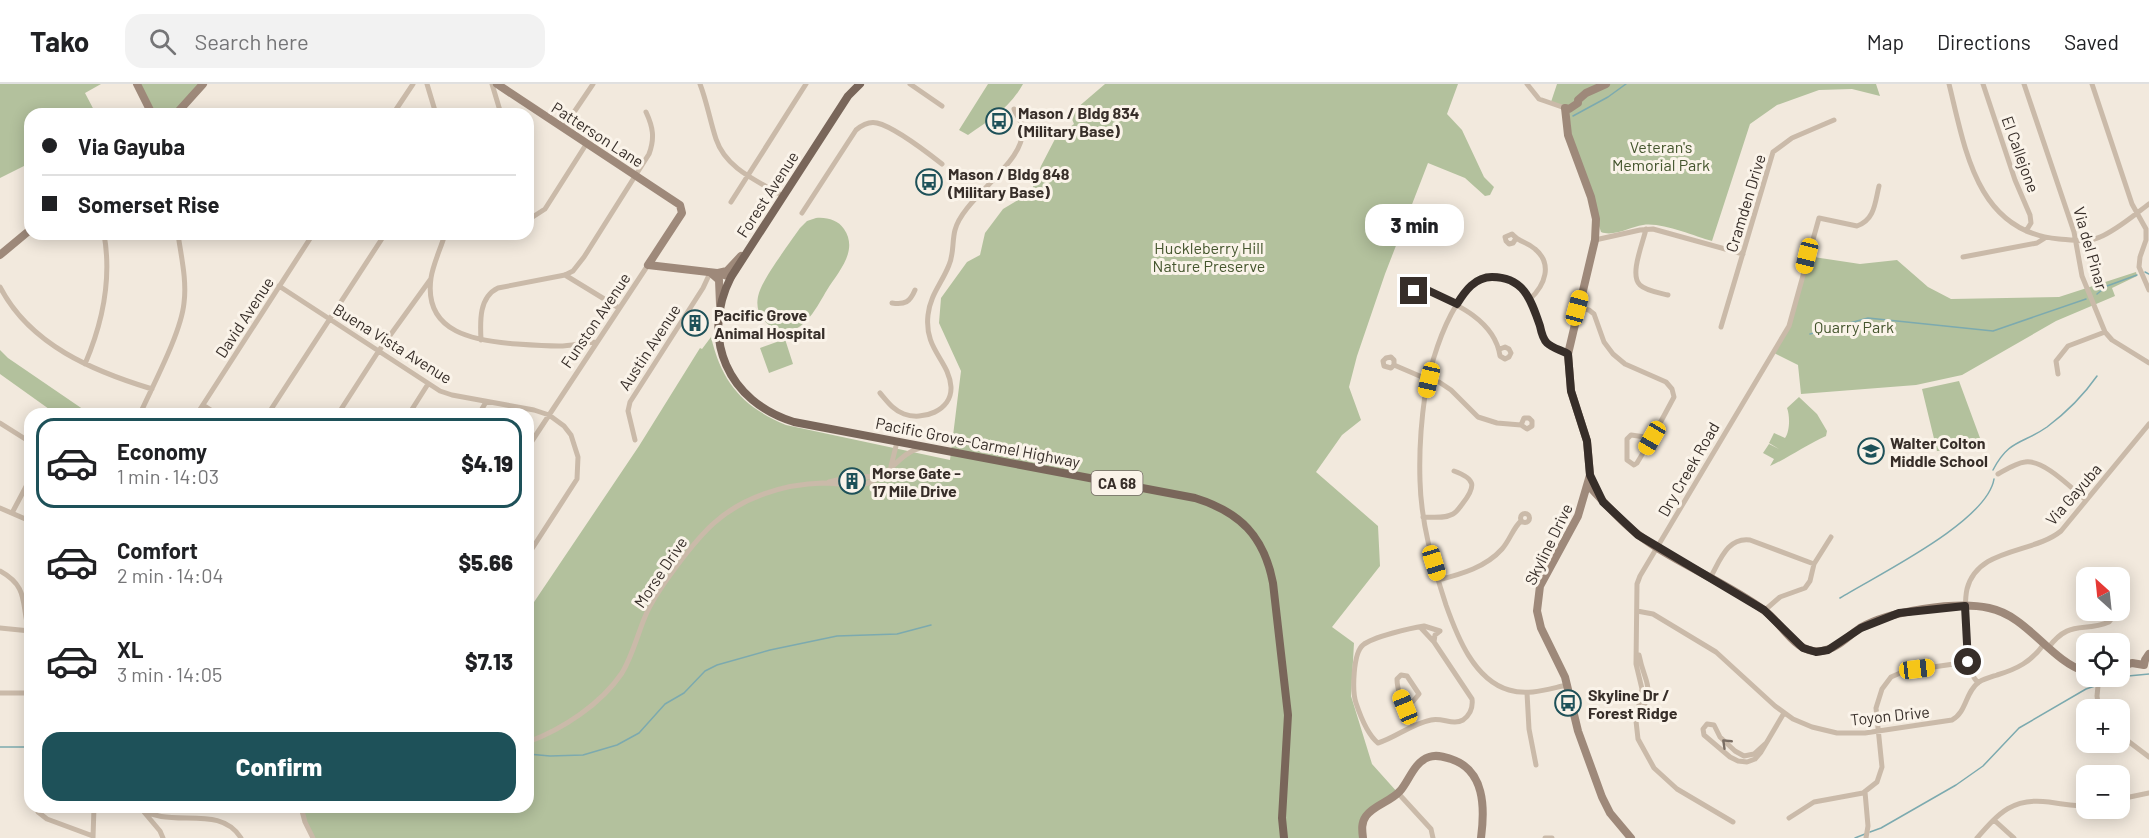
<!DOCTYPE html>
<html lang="en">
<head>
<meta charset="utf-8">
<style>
  body { margin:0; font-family:Barlow,sans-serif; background:#f2f2f2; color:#202124; height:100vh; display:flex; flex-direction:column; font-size:22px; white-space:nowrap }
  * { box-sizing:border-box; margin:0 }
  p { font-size:20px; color:#757577 }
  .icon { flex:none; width:33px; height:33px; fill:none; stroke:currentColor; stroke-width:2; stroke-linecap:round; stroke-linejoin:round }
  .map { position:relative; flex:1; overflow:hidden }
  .sheet { position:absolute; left:24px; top:324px; width:510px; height:405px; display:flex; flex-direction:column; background:#fff; border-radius:18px; box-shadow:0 3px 15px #0003 }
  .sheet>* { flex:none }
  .banner { position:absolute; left:24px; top:24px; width:510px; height:132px; border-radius:18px; box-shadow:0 3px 15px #0003; display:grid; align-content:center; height:132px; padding:0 18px; background:#fff }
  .needle { width:39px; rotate:333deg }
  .buttons { position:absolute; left:2076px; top:483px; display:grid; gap:12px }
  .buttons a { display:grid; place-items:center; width:54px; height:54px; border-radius:12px; background:#fff; box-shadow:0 3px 15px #0003; font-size:30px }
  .end { position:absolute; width:27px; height:27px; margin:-14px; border:8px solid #372e29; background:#fff; box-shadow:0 0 0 3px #fff }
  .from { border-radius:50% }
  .bubble { position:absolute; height:42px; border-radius:18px; background:#fff; box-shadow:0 3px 15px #0003; font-size:20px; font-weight:800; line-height:42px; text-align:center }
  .car { position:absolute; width:18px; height:36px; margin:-18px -9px; border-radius:8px; box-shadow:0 0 4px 2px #0007; background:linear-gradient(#f5c518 24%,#345 0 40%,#f5c518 0 76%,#345 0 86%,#f5c518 0) }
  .banner b { display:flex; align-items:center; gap:21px; height:57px; font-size:22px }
  .banner b+b { border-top:2px solid #e0e0e0 }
  .banner i { width:15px; height:15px; background:#202124 }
  ul { padding:10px 0 0; list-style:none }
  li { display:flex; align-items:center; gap:18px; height:90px; margin:0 12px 9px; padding:0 6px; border:3px solid transparent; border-radius:18px }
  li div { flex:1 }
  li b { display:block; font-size:22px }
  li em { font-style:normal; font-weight:800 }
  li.on { border-color:#1e5159 }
  li>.icon { width:54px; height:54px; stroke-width:1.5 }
  .button { display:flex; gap:12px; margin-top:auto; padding:12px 18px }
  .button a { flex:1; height:69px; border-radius:18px; background:#1e5159; color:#fff; font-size:24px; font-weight:800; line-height:69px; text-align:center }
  header { display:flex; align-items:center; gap:36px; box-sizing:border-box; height:84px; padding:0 30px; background:#fff; border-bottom:2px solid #e0e0e0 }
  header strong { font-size:28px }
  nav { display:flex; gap:33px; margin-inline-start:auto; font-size:21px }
  .search { width:420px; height:54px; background:#f2f2f2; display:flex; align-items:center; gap:15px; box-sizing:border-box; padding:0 21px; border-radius:18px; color:#757577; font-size:22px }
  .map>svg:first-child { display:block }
  .green { fill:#b3c19d }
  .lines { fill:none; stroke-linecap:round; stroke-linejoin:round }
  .stream { stroke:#7caaaf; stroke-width:1.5 }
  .street { stroke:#cabaa9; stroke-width:5 }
  .secondary { stroke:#9e897a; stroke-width:8 }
  .primary { stroke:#79665a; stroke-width:8 }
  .oneway { stroke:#796d63 }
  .route { stroke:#372e29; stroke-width:8 }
  .labels { text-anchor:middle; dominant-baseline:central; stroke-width:6; stroke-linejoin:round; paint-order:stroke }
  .shield { fill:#faf3e9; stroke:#726963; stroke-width:1.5 }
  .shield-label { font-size:15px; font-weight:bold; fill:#372e29 }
  .poi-label { font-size:16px; font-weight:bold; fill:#372e29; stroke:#faf3e9; text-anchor:start }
  .street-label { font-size:16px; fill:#372e29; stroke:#faf3e9 }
  .park-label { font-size:16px; fill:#44552d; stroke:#faf3e9 }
</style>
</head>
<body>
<header>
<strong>Tako</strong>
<div class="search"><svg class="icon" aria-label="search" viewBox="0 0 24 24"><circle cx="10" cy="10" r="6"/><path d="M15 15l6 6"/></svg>Search here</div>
<nav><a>Map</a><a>Directions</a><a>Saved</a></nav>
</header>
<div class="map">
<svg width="2149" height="754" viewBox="0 0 2149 754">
  <rect width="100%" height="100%" fill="#f2e9dd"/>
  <path class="green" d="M0,0H101L85,9L96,30H30V79L0,94Z
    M137,0H203L176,30H152Z
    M988,0H1023C1009,25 991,35 968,51L959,46Z
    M1105,0H1458L1447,30L1462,46L1484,93L1494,103L1490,111L1485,112L1465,94L1428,79L1385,190L1357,272L1349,303L1361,336L1342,351L1316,388L1378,442L1380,482L1332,543L1354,559L1351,612L1372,680L1398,709L1366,732L1363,754H313L301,723H528V527L639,362L700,264L702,265L711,253C722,299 743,323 786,341L950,376L961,287L939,239L941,214L967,178L980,171L985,149L1003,125L1031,108L1041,82L1055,55L1074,40L1070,30Z
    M1557,0H1876L1880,12L1852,5L1819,6L1777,21L1750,40L1712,157C1693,152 1662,138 1643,141C1630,143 1614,153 1601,148L1572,58L1569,29L1551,18Z
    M816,134C827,133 838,136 844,145C859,167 838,188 827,206C816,224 803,253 778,246C772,244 767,240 763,235C757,228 756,218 759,209C764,193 789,160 800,144L807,137Z
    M1807,172L1860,180L1897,176L1928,203L1951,215L2059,213L2136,188L2137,192L2112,204L2115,212L2056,237L1962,291L1916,301L1801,310L1798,281L1772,268L1789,242Z
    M785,255L793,280L769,289L760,264Z
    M0,266L8,274L90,330H56L0,290Z
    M1959,297L1980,354L1977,364L1937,367L1922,305Z
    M1799,313L1817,330L1827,347L1826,352C1806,361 1790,373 1770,382L1774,375L1763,369L1769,360L1779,365L1769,359L1774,349L1785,354C1790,347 1790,332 1787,324Z"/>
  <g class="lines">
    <path class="stream" d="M1573,32L1608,13L1626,0
      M2145,188L2149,190
      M2097,210L2107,202L2137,191
      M1810,250L1868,234L1993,247L2086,215
      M1993,386C2009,355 2023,360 2047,343C2067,328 2083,312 2097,292
      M1840,514C1877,491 1987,438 1994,395
      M2100,601L2128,592L2149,590
      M0,663H30
      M528,670L550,672L583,671L617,661L639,649L665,620L684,609L705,587L717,581L770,566L837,552L897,550L931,541
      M1870,748L1881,744L1956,701L1983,682L2019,644L2086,605L2095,602
      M1855,754L1865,750"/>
    <path class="street" d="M427,0L436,30
      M492,0L501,30
      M700,0C707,18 710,37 716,55C726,85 758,97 783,112
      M910,0L942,22
      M1527,0L1539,15L1565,24
      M1949,0C1965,64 1976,148 2059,155C2072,156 2088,159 2100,153C2117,146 2134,131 2149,120
      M1983,0L2015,96L2030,131L2031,139L2026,147
      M2024,0L2074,148L2082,192L2105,248L2112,256L2149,279
      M2092,0L2132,120L2146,145V156L2140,173L2139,183L2149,206
      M393,30L413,0
      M564,43L593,0
      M731,118L806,0
      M528,124L531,135
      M802,129L856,46C862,41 869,37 877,39C894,43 928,69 942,80
      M528,136L545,125L587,59
      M1646,145C1643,159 1629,191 1640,201C1646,207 1660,209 1668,211
      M445,150C441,164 433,180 431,194C423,250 477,257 517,260C531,261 545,262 559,262C572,262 584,258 596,258
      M444,152L460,150
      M1515,156L1513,159L1509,160L1506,157L1505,153L1512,150C1520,159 1526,157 1535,165C1553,180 1545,201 1530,215
      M1595,156L1640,146L1653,145L1743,170
      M1963,173L2037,159L2045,154
      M565,191L619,224
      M279,202L440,307L452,311L534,326L549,331L564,342L571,351L578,373L577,395L528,471
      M0,203C30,261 93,287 152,305
      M1423,204L1420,207L1412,205V201L1415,197L1420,196L1423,200V204L1427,207C1457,220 1495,237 1500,272L1505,275L1509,273L1511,269L1509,265L1505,263L1500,265
      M892,219C905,221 910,218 915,206
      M1577,224L1589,226L1594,230L1604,258L1613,270L1625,280L1666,298L1672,305L1674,313L1652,354
      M1721,243L1773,68L1792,54L1834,36
      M481,256C480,237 479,213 498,204L565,191L573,187L584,173L649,70C655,54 653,43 646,28
      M85,280C103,238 112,195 104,150
      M1394,281L1391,284L1384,282L1383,277L1386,274L1391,273L1394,276V281L1429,296L1439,298L1451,306L1478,333L1497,339L1521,341L1527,345L1532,342V337L1529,334H1524L1521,341
      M2058,290L2056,277L2068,262L2105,248
      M880,309C887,317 893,326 904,330C922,337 952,327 951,303C949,276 924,266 928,231C930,211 942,199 949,181C954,170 952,157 955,146C964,112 1030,77 1022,41C1020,36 1016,30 1014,25
      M203,321L217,330
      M140,330C153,301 181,249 184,219C187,196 181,172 178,150
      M197,330L313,150
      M268,330L385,150
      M338,330L378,268L430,196
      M409,330L428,300
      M479,330L486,318
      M0,339L30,358
      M1631,351L1652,354L1637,379L1634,381L1627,376V355Z
      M635,356L628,327L630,318L703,204L710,189
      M528,363L648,181
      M891,382L897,358
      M1998,390C2007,385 2016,379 2025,378C2044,375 2072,405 2086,416
      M829,398L845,394L879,392
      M0,424L30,437
      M12,429L30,395
      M1520.5 434a4.5 4.5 0 1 1 9 0a4.5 4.5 0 1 1-9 0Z
      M1423,433C1433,433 1444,435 1453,430C1457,428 1460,423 1463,419C1476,402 1476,395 1454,387
      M0,487C29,503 21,519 29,547
      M1710,494C1720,477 1727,453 1750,456L1814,480
      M1438,496C1462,490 1486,483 1502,465C1510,456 1513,444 1521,437
      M1765,526L1780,513L1805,504L1810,497L1814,480L1831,453
      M1637,527L1653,530L1716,568L1775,622L1793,635L1812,643L1837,649H1865L1952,636C1967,628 1965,608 1979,598C1984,595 1991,593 1997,591C2017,585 2031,578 2044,560
      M1424,542L1440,547L1435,551L1434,558L1472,615C1473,623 1470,631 1463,636C1453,642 1442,633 1431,636C1411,640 1397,653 1378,659C1368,651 1360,631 1356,619C1352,607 1353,569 1363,561C1372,553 1411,544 1424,542Z
      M0,544L30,547
      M1421,544L1434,558
      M2048,564C2070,535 2082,549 2109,538L2113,533L2114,526
      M1639,571C1645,602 1656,600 1639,633
      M1978,599C1965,584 1967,565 1966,546C1966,533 1964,518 1967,505C1978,463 2033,470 2061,447L2149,340
      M1567,601C1548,605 1528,612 1509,606C1474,596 1457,552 1446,521C1433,481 1421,439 1420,397C1419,368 1421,339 1425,311C1430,277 1461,167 1512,197C1536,210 1533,238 1547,259L1568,270
      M0,609H30
      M1527,609L1529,645L1536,681
      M2099,626L2097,612L2099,592
      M1410,636V621L1419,610L1407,592L1401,591L1397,595C1397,610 1407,627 1413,641
      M2120,651L2149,673
      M528,658C563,645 601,620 622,589C634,569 638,547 648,526C660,502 694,457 714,439C743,413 784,400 823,399C838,399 853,403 868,399C889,393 899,369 920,364
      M1765,660L1754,670L1744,672L1735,667L1720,653L1714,641L1707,640L1703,645L1704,651L1730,673L1738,677L1747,678L1755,675L1761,668L1784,629
      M1865,708L1868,742L1866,754
      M1398,709L1431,745L1433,754
      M2120,715L2149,709
      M37,723L38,728L47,735L93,752
      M139,723C168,747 219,718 241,754
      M301,723L305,738L313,754
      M144,728L160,747L163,754
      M1789,734L1814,718L1863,709L1877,698L1882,683L1876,624L1882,605L1891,593L1905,587L1968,578
      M1994,736L2014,754
      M1733,738L1677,705L1654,684L1638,655L1636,637L1642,605L1636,580L1637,500L1640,492L1789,242L1819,134L1857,142C1875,136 1875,118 1879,102
      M93,754L94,723
      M1545,754H1552
      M1977,754C1999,729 2013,713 2049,718C2061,720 2074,722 2086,722"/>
    <path class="secondary" d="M137,0L152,30
      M497,0L680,121L682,129L648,181L717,189L731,193
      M1565,24L1568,51L1591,113L1596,135L1595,156L1568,270L1571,307L1587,357L1590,391L1578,432L1540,502L1537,527L1541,544L1565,593L1578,647L1602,713L1610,729L1631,754
      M1565,24L1569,25L1578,19V16L1586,9L1606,0
      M176,30L203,0
      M0,171L30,146
      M711,189L719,196L720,220
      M718,189L727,187L741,172
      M1588,401C1604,418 1618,435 1636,449C1676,480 1725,497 1765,527C1783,540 1795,571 1822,567C1837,565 1848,552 1860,544C1889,527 1956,517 1989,524C2028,532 2049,576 2086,588
      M2120,583L2132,579L2144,581L2145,576L2149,570
      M1363,754C1362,746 1361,739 1366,732C1374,721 1390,718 1400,707C1409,697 1414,678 1429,673C1437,670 1444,673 1451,675C1485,686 1485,724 1481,754"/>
    <path class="primary" d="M860,0L848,12L731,193C700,254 728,318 794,338L1195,414C1240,428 1264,452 1273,499L1288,631L1282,734L1284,754"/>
  </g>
  <defs><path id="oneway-chevron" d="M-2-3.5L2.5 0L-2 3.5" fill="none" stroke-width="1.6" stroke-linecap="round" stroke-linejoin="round" transform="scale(1.5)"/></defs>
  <use class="oneway" href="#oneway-chevron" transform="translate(1726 659) rotate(-136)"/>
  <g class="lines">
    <path class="route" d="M1414,207H1420L1423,204L1457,220C1465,207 1475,193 1492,193C1524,193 1531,216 1540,242C1541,247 1543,255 1547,259C1552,264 1561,266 1568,270L1571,307L1587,357L1590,391L1603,418L1638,451L1764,526L1803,564L1816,568L1828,566L1861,544L1899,529L1965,522L1968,578"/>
  </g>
  <defs>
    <g id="bus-ring" transform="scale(1.35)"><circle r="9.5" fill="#faf3e9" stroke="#1e5159" stroke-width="1.5"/><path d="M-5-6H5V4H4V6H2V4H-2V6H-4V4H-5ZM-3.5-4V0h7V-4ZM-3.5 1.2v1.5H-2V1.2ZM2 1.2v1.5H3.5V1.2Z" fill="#1e5159"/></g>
    <g id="building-ring" transform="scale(1.35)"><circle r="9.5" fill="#faf3e9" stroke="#1e5159" stroke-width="1.5"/><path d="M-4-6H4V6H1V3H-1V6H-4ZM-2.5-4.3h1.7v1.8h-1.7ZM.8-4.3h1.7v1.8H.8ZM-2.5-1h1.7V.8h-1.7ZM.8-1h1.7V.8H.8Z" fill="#1e5159"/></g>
    <g id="school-ring" transform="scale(1.35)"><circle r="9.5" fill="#faf3e9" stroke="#1e5159" stroke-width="1.5"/><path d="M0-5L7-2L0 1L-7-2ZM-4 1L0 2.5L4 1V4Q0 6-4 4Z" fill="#1e5159"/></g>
  </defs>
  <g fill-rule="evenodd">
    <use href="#bus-ring" x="999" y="37"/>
    <use href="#bus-ring" x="929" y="98"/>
    <use href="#building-ring" x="695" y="239"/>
    <use href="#school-ring" x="1871" y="367"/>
    <use href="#building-ring" x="852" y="397"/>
    <use href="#bus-ring" x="1568" y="619"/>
  </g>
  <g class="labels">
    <rect class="shield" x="1091.5" y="387" width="51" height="24" rx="4.5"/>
    <g class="shield-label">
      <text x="1117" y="399">CA 68</text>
    </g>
    <g class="poi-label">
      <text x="1018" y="28">Mason / Bldg 834<tspan x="1018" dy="18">(Military Base)</tspan></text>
      <text x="948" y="89">Mason / Bldg 848<tspan x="948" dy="18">(Military Base)</tspan></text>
      <text x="714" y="230">Pacific Grove<tspan x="714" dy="18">Animal Hospital</tspan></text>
      <text x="1890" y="358">Walter Colton<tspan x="1890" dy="18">Middle School</tspan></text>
      <text x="872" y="388">Morse Gate -<tspan x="872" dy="18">17 Mile Drive</tspan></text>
      <text x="1588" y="610">Skyline Dr /<tspan x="1588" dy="18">Forest Ridge</tspan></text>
    </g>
    <g class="street-label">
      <text transform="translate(598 50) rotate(33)">Patterson Lane</text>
      <text transform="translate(2021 70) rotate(70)">El Callejone</text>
      <text transform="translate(767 110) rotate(-57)">Forest Avenue</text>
      <text transform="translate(1745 119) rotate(-73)">Cramden Drive</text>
      <text transform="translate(2091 164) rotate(74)">Via del Pinar</text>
      <text transform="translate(244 233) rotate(-57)">David Avenue</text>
      <text transform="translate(595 236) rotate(-56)">Funston Avenue</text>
      <text transform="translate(393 259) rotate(32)">Buena Vista Avenue</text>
      <text transform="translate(649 263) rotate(-57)">Austin Avenue</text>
      <text transform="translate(978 358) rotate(11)">Pacific Grove-Carmel Highway</text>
      <text transform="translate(1688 385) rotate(-60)">Dry Creek Road</text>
      <text transform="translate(2073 410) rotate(-49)">Via Gayuba</text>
      <text transform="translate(1548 460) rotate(-64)">Skyline Drive</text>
      <text transform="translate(660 488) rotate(-56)">Morse Drive</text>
      <text transform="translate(1890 631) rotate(-6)">Toyon Drive</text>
    </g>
    <g class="park-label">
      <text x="1661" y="62">Veteran's<tspan x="1661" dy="18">Memorial Park</tspan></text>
      <text x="1209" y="163">Huckleberry Hill<tspan x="1209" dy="18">Nature Preserve</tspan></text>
      <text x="1854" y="242">Quarry Park</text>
    </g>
  </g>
</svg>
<div class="buttons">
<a><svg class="needle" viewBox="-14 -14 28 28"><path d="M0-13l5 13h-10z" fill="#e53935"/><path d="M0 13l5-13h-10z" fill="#757577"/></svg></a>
<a><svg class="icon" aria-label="locate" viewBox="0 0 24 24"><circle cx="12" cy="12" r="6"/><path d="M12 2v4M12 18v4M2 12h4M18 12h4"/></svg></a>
<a>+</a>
<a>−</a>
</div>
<i class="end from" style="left:1968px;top:578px"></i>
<i class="end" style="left:1414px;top:207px"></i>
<div class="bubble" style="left:1365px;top:120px;width:99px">3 min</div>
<i class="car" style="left:1807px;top:172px;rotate:194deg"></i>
<i class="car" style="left:1577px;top:224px;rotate:15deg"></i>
<i class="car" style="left:1429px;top:296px;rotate:193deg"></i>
<i class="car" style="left:1652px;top:354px;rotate:210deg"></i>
<i class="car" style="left:1434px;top:479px;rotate:163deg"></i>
<i class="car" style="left:1917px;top:585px;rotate:83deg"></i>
<i class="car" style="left:1405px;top:623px;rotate:338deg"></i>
<div class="banner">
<b><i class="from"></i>Via Gayuba</b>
<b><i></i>Somerset Rise</b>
</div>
<section class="sheet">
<ul>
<li class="on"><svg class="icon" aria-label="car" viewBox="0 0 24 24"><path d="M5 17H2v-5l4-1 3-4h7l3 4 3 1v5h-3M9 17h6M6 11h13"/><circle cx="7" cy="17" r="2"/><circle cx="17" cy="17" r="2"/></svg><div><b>Economy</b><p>1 min · 14:03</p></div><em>$4.19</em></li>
<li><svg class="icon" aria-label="car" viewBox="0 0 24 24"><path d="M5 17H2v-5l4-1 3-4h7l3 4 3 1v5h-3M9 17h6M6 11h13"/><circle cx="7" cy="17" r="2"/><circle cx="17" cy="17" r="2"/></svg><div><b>Comfort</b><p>2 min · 14:04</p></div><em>$5.66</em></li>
<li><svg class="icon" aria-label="car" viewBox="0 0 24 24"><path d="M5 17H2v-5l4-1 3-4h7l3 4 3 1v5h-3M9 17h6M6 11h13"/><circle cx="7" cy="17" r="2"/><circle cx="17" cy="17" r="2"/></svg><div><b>XL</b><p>3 min · 14:05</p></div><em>$7.13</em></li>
</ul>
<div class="button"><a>Confirm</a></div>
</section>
</div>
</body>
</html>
